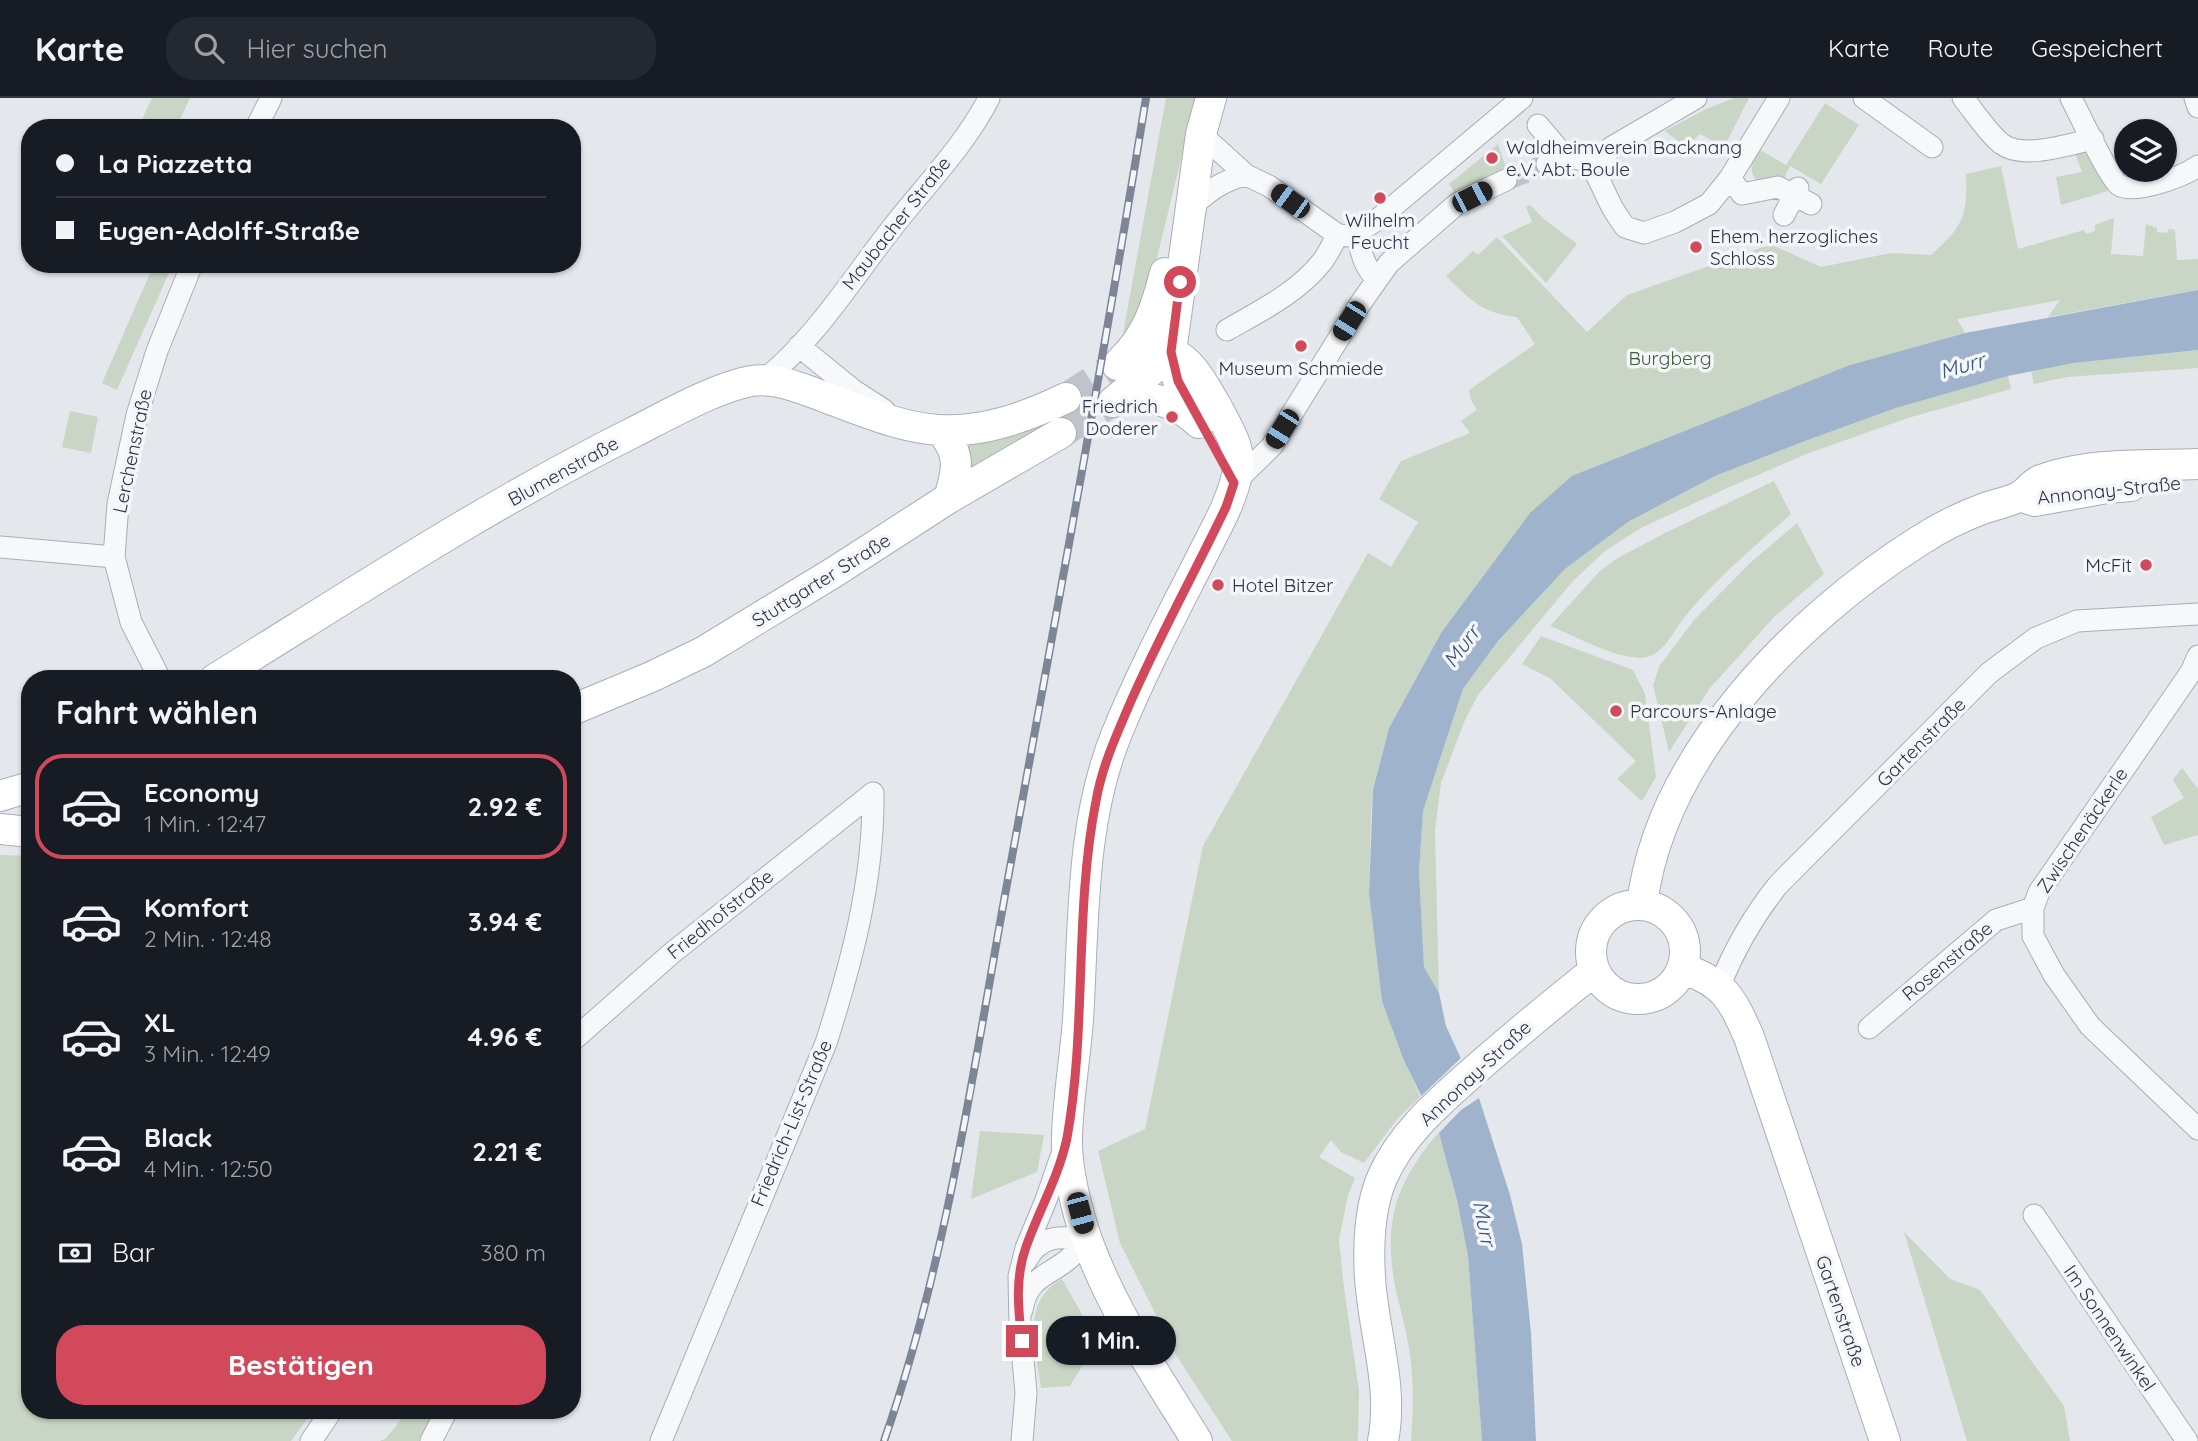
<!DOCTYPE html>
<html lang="de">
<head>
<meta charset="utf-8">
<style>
  body { margin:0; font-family:Quicksand,sans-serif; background:#242831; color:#f1f3f6; height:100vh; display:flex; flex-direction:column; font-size:26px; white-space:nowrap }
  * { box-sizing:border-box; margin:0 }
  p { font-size:23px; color:#9ea1a6 }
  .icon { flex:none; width:38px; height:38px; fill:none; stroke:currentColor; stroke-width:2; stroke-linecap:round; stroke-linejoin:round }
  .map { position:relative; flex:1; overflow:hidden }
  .details { position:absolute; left:21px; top:572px; width:560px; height:749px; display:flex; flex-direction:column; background:#171b24; border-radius:28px; box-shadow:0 2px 5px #0004 }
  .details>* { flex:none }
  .guide { position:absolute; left:21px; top:21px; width:560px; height:154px; border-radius:28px; box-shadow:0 2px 5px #0004; display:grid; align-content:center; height:154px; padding:0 35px; background:#171b24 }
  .controls { position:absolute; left:2114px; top:21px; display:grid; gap:14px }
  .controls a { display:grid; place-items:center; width:63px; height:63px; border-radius:50%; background:#171b24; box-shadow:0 2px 5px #0004; font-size:35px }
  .end { position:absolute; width:32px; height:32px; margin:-16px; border:9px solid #d1495b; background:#fff; box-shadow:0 0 0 4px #fff }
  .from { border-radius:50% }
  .bubble { position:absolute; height:49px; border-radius:24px; background:#171b24; box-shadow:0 2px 5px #0004; font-size:23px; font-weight:700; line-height:49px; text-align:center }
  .car { position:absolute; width:21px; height:42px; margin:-21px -10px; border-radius:9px; box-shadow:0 0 5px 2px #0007; background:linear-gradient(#222 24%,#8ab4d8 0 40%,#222 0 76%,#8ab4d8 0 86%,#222 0) }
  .guide b { display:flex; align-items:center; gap:24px; height:66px; font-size:26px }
  .guide b+b { border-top:2px solid #363941 }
  .guide i { width:18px; height:18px; background:#f1f3f6 }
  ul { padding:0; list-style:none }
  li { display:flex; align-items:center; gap:21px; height:105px; margin:0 14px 10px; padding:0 21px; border:4px solid transparent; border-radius:28px }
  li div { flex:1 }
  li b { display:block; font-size:26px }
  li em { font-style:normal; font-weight:700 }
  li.current { border-color:#d1495b }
  li>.icon { width:63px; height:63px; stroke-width:1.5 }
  h2 { padding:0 35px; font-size:32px; line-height:84px }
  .pay { display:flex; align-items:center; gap:18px; height:77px; padding:0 35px; font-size:26px }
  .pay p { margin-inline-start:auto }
  .cta { display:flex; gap:14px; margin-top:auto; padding:14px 35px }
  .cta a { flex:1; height:80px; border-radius:28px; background:#d1495b; color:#fff; font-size:28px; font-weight:700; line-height:80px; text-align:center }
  header { display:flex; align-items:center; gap:42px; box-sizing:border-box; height:98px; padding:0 35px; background:#171b24; border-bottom:2px solid #363941 }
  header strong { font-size:33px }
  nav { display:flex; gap:38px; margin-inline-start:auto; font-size:24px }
  .search { width:490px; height:63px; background:#242831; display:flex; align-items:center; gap:18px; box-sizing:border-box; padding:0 24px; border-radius:28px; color:#9ea1a6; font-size:26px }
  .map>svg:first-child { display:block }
  .green { fill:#c9d6c5 }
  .water { fill:#9fb4cc }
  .pier { fill:#e4e7ec }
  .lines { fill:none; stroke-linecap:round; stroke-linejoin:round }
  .street-tunnel { stroke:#bfc3cb; stroke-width:21; stroke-dasharray:21 10; stroke-linecap:butt }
  .secondary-tunnel { stroke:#bfc3cb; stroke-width:30; stroke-dasharray:30 15; stroke-linecap:butt }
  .street-casing { stroke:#a9aeb7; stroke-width:23 }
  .secondary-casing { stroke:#a9aeb7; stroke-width:32 }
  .street { stroke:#f7f8fa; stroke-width:21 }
  .secondary { stroke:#fff; stroke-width:30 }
  .rail-casing { stroke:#7d8696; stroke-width:8 }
  .rail { stroke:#f4f6f9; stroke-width:5; stroke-dasharray:16; stroke-linecap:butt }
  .route { stroke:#d1495b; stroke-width:9 }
  .poi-dot { fill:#d1495b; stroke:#f4f6f9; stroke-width:2.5 }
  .labels { text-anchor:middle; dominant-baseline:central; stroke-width:7; stroke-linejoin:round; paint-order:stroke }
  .poi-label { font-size:19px; fill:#2b3445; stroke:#f4f6f9; text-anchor:start }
  .street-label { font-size:19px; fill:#2b3445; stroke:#f4f6f9 }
  .park-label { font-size:19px; fill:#3f6138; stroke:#f4f6f9 }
  .water-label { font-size:21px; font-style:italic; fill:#34527a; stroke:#f4f6f9 }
</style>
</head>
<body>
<header>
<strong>Karte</strong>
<div class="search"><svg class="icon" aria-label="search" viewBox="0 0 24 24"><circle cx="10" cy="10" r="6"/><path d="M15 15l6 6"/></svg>Hier suchen</div>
<nav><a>Karte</a><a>Route</a><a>Gespeichert</a></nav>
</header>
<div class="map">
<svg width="2198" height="1343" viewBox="0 0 2198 1343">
  <rect width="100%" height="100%" fill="#e4e7ec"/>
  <path class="green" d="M152,0H190L176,30H138Z
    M1166,0H1196L1145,209L1122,241Z
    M1734,0H1749L1724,49L1700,36L1686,49L1665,33L1706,11Z
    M1825,5L1859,27L1821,86L1790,68L1783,82L1760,85C1747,74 1751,65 1759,51L1786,67Z
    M1498,46L1507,73L1457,98L1449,86Z
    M2085,52L2089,55L2108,93L2061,107L2056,79L2082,74L2075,55Z
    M2001,68L2018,151L2084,132L2086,136L2095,133V127L2114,120L2111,156L2143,158L2146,126L2157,130V134L2167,135L2168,131L2175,132L2177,162L2198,161V192L2048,219L2060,202L1957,221L1965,235L1850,267L1441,535L1389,630L1373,689L1371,718L1369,796L1382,903L1420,999L1399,1019L1364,1065L1341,1054L1331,1042L1319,1059L1355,1080L1348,1097L1339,1142L1344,1190L1359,1293L1358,1343H1232L1176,1257L1120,1145L1098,1053L1145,1031L1203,748L1368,455L1391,469L1418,424L1379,401L1401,363L1470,335L1461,323L1477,312L1471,302L1469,292L1535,246L1517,219C1483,216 1469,201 1446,178L1473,153L1478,157L1497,139L1587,234L1627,197L1763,149L1774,148L1821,169L1891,155L1931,157C1962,129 1968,119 1966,76Z
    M1530,107L1544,121L1577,146L1546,185L1502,138L1532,124L1526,109Z
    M154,166H173L117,292L102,285Z
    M2198,252V270L2067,279L2034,286L2031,273L2073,265Z
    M2008,278L2011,291L1908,320L1809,355L1725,391L1641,430L1605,453L1573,483L1478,597L1465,622L1441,685L1435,733L1439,895L1424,870L1419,774L1423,713L1463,591L1498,543L1565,471L1628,424L1715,378L1805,343L1896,310Z
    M70,313L98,319L91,355L62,349Z
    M1065,313L1064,322L967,375L963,346Z
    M1774,383L1791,416C1754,449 1714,482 1683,521C1674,533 1663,556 1647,559C1620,564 1576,538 1550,528L1599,474L1616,461L1665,435Z
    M1797,425L1824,476L1775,518L1710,590L1669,654L1653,587L1660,567L1694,522L1750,465Z
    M1541,538L1633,572L1645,596L1656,679L1642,703L1617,681L1636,663L1551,581L1522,566Z
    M2182,670L2198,691V737L2164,747L2151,719L2184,700L2173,682Z
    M0,757L30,758V1312L313,1313L291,1343H0Z
    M980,1033L1044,1037L1037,1074L971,1101Z
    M1439,1034L1457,1102L1468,1158L1482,1343H1411C1413,1315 1414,1285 1410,1257C1407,1234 1400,1211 1395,1188C1383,1123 1396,1084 1439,1034Z
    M1904,1134L1950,1181L1980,1192L2064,1308L2070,1343H1967Z
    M1062,1181L1097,1243L1070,1288L1041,1290C1036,1251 1020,1204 1062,1181Z
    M408,1313H440L424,1343H380L386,1340Z"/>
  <path class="water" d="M2198,192V252L2073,265L2008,278L1896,310L1805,343L1715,378L1628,424L1565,471L1498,543L1463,591L1423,713L1419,774L1424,869L1439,895L1446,928L1479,1000L1510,1097L1522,1146L1531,1235L1536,1343H1482L1468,1158L1457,1102L1439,1035L1403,960L1382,903L1369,796L1373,691L1389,630L1441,535L1530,415L1572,378L1850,267L1965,235Z"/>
  <path class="pier" d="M1463,958L1482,998L1461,1012L1436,1038L1417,1002Z"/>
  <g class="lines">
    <path class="street-tunnel" d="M1506,82L1547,66"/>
    <path class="secondary-tunnel" d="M1066,300L1117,267
      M1061,335L1109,306"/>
    <g class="street-casing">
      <path id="street" d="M1864,0L1932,49
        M1963,0C1973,12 1990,38 2002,46C2023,62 2070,46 2093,41
        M2071,0C2078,14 2110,81 2119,87C2134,97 2184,78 2198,68
        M2195,0L2198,9
        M1538,27L1566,60
        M256,30L271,0
        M1201,36L1246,77L1269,88L1338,137L1351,138L1377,122L1522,0
        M1547,66C1593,50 1592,70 1610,105C1614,114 1620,121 1625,129L1644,135L1675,124L1709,106L1730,80L1779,0
        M1594,70L1612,49L1696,0
        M1730,80L1742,96L1778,89L1811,106
        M1191,109C1209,93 1223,82 1246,77
        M1784,117L1798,90
        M1357,136C1361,153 1363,168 1377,181
        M1227,232C1260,213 1297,195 1321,165C1328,157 1332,146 1338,137
        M799,248L853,292L884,312
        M764,282C815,241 852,181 892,130C924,89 966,46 989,0
        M1234,385L1272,348L1360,206L1389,165L1458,105L1506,82
        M0,449L114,459
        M2198,558L2191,574L2039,794L2033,810V838L2054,877L2090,928L2198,1031
        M160,581L131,524L114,459L118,406L137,317L157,253L192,166
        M1719,889C1734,852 1753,818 1778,787L1989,575L2036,540L2077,523L2198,516
        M1869,930L1996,822L2033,810
        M572,943L672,855L873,695
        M2034,1117L2187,1343
        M1026,1163C1040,1136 1062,1138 1087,1142
        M1022,1212C1027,1181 1045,1179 1066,1163C1074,1157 1080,1149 1087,1142
        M311,1343L332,1312
        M431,1343L447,1312
        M661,1343L826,945C852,863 874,782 873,695
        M1022,1343L1026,1295L1020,1228L1019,1178L1026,1150L1046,1102L1064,1050"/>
    </g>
    <g class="secondary-casing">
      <path id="secondary" d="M1121,263C1147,238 1156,210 1165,175
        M1117,267C1175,232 1192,265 1219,313C1228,330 1241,351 1238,371C1233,403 1214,433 1200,462C1171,519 1141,576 1117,635C1080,725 1084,827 1078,922C1075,961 1068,1000 1067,1039C1066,1070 1077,1114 1087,1142C1113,1214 1157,1278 1197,1343
        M1117,301C1150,297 1174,302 1199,325
        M1113,304L1158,267L1171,254
        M1198,323L1178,283L1171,254L1201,36L1211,0
        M941,333C961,356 958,371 949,400
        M2026,400L2035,403L2107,390L2131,388
        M215,581C351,497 486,408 630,336C664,319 714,290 751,283C777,279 803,291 827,300C862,313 902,330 939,332C983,335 1026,319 1066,300
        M572,612L651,579L703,554L836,473L949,400L1061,335
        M0,698L30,689
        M0,731L30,734
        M1642,806C1661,656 1796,521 1919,443C1939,430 1963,418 1985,410C1996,406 2010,404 2020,398C2028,394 2032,385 2041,382C2089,364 2147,368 2198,366
        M1591 854a47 47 0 1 1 94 0a47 47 0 1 1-94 0Z
        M1684,871C1725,885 1732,901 1749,939L1885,1343
        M1383,1343C1394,1287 1373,1234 1370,1179C1368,1146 1369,1111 1382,1080C1402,1033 1446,998 1483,965C1520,933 1556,903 1594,873"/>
    </g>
    <use href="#street" class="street"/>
    <use href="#secondary" class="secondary"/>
    <g class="rail-casing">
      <path id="rail" d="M884,1343C947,1163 973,972 1007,786C1055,524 1103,263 1146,0"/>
    </g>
    <use href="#rail" class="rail"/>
  </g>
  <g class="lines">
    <path class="route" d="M1022,1243C1018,1211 1015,1179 1026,1149C1039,1112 1059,1078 1067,1040C1087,929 1074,814 1096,703C1102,668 1117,636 1131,603C1160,537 1195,474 1226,409L1234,385L1178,283L1171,254L1180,184"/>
  </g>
  <g class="poi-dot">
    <circle cx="1492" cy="60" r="7"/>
    <circle cx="1380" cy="100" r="7"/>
    <circle cx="1696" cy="149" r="7"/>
    <circle cx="1301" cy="248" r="7"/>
    <circle cx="1172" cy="319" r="7"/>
    <circle cx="2146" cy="467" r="7"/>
    <circle cx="1218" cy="487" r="7"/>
    <circle cx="1616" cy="613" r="7"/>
  </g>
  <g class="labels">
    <g class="poi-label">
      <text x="1506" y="49">Waldheimverein Backnang<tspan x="1506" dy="22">e.V. Abt. Boule</tspan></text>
      <text x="1380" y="122" text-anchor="middle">Wilhelm<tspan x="1380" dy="22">Feucht</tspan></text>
      <text x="1710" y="138">Ehem. herzogliches<tspan x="1710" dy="22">Schloss</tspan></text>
      <text x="1301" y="270" text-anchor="middle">Museum Schmiede</text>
      <text x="1158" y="308" text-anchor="end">Friedrich<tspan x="1158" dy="22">Doderer</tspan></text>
      <text x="2132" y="467" text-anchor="end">McFit</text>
      <text x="1232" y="487">Hotel Bitzer</text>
      <text x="1630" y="613">Parcours-Anlage</text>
    </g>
    <g class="street-label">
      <text transform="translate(896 125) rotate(-52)">Maubacher Straße</text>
      <text transform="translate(132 353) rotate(-78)">Lerchenstraße</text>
      <text transform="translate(563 373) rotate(-29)">Blumenstraße</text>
      <text transform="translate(2109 392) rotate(-6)">Annonay-Straße</text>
      <text transform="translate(821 482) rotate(-32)">Stuttgarter Straße</text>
      <text transform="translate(1921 644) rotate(-45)">Gartenstraße</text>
      <text transform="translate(2082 732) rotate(-56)">Zwischenäckerle</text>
      <text transform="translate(720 816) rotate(-39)">Friedhofstraße</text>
      <text transform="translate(1947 863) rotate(-40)">Rosenstraße</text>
      <text transform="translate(1475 975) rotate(-43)">Annonay-Straße</text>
      <text transform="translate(791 1025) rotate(-67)">Friedrich-List-Straße</text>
      <text transform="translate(1841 1213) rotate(71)">Gartenstraße</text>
      <text transform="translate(2110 1230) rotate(56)">Im Sonnenwinkel</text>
    </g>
    <g class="park-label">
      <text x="1670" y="260">Burgberg</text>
    </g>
    <g class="water-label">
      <text transform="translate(1962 267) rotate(-16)">Murr</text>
      <text transform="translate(1461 548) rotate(-53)">Murr</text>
      <text transform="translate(1485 1125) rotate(79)">Murr</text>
    </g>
  </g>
</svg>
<div class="controls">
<a><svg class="icon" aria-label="layers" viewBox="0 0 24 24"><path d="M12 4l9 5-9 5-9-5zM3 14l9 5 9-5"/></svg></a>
</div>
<i class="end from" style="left:1180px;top:184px"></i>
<i class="end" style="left:1022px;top:1243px"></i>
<div class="bubble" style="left:1046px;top:1218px;width:130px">1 Min.</div>
<i class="car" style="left:1472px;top:99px;rotate:63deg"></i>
<i class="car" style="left:1290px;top:103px;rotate:306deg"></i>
<i class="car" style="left:1349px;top:223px;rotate:212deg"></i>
<i class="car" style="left:1282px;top:331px;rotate:212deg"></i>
<i class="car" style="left:1080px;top:1115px;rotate:165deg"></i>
<div class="guide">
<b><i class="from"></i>La Piazzetta</b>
<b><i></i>Eugen-Adolff-Straße</b>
</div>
<section class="details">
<h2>Fahrt wählen</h2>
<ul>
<li class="current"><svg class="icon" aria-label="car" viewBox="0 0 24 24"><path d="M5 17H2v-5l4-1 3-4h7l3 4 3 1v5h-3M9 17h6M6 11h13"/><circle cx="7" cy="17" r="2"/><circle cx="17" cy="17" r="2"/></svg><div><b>Economy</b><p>1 Min. · 12:47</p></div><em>2.92 €</em></li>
<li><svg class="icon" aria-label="car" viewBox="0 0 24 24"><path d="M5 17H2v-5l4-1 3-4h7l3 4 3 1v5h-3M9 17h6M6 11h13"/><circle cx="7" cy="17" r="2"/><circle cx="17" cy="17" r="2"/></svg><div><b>Komfort</b><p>2 Min. · 12:48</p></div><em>3.94 €</em></li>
<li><svg class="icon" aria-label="car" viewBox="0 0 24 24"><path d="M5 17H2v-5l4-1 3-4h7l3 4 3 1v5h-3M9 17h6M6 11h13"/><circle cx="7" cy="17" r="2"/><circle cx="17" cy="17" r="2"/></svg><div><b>XL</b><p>3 Min. · 12:49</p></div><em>4.96 €</em></li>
<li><svg class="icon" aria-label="car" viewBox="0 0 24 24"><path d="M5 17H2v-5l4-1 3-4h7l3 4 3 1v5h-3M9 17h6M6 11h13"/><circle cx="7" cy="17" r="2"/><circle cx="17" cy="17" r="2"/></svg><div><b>Black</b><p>4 Min. · 12:50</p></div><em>2.21 €</em></li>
</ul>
<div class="pay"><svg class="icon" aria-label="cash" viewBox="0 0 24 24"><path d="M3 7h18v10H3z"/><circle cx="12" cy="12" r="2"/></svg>Bar<p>380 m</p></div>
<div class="cta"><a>Bestätigen</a></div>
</section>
</div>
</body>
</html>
